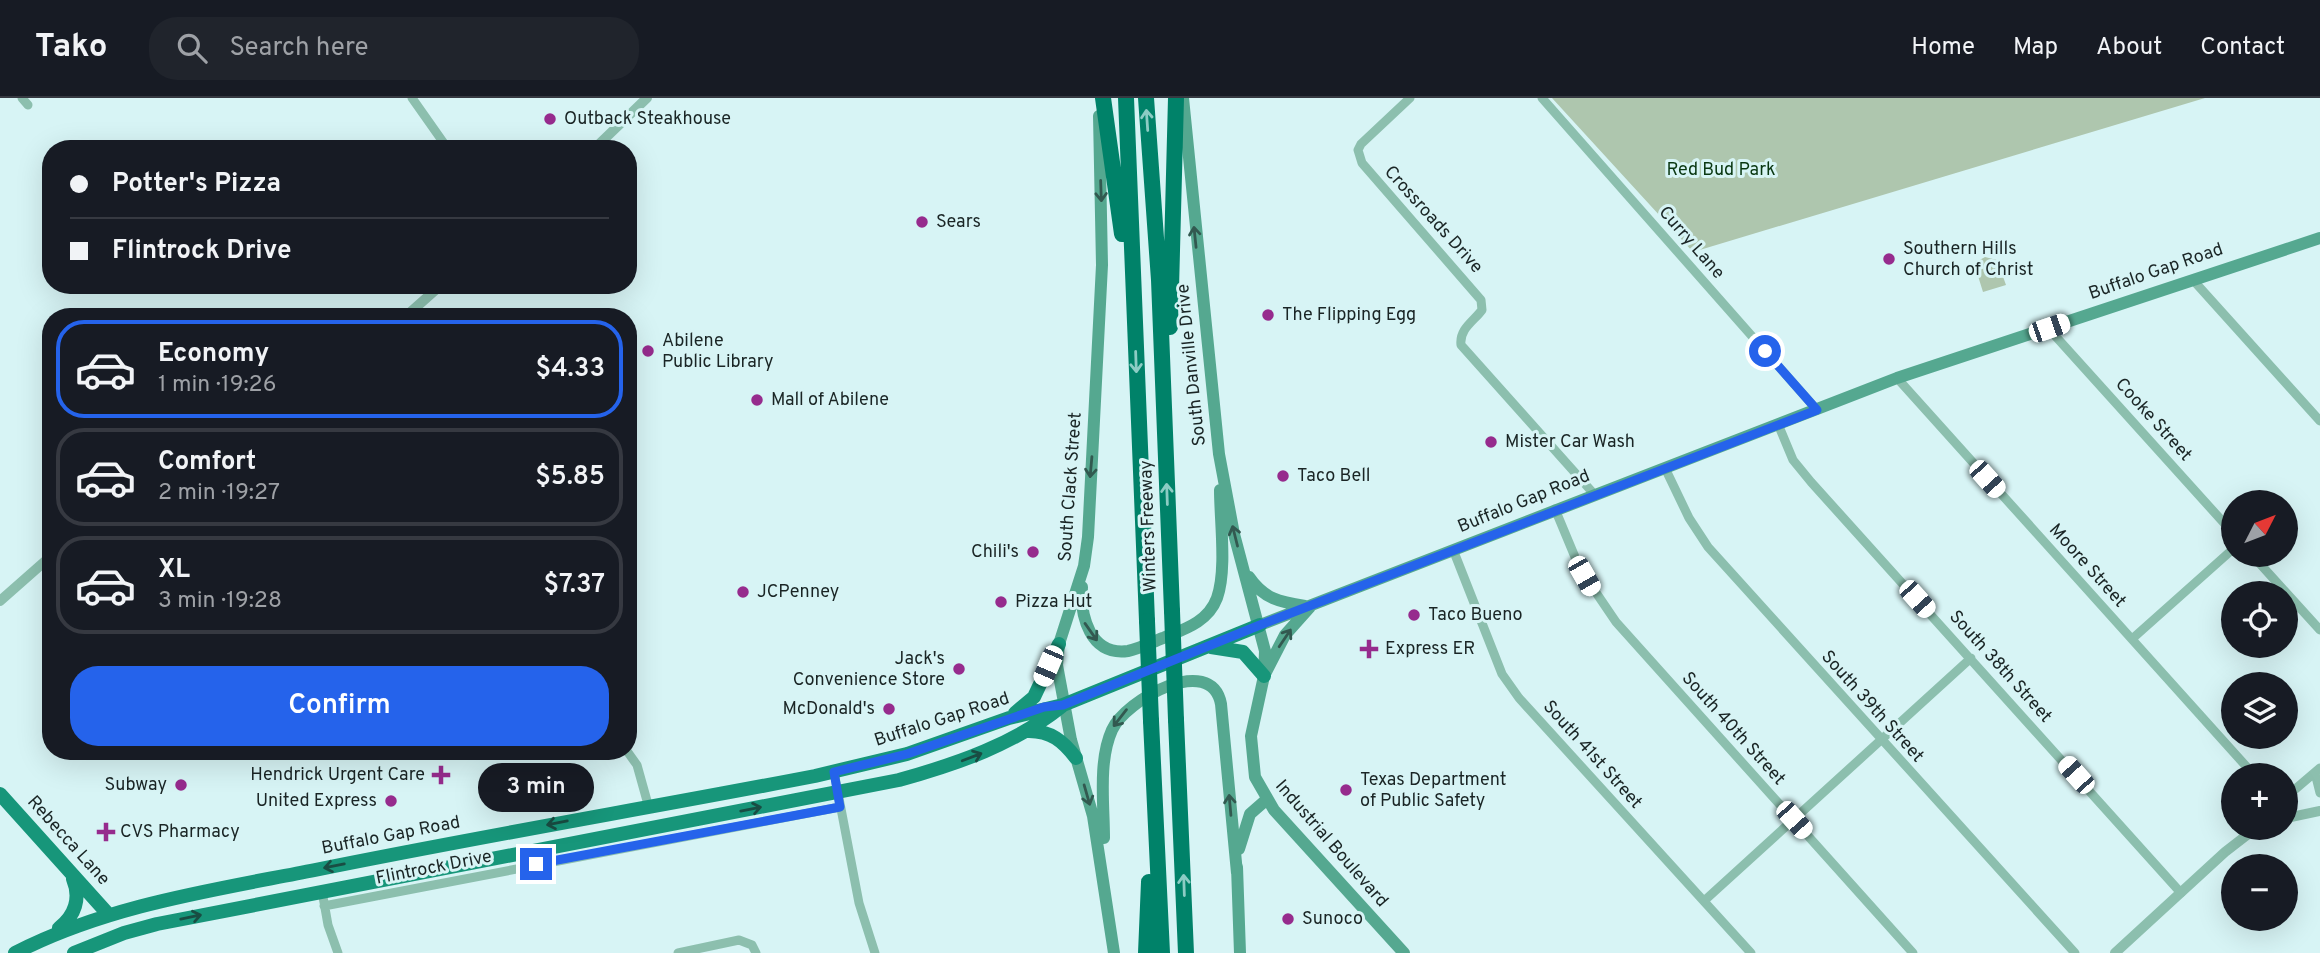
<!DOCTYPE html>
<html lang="en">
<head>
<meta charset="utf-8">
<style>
  body { margin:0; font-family:Overpass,sans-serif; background:#20242c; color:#f1f3f6; height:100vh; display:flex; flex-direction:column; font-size:26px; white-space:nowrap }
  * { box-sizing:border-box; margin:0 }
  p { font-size:23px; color:#9ea1a6 }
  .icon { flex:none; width:38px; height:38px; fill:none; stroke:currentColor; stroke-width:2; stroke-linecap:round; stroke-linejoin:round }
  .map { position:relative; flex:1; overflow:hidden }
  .drawer { position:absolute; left:42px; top:210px; width:595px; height:452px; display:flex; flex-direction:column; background:#171b24; border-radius:28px; box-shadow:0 7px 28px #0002 }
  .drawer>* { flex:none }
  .banner { position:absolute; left:42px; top:42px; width:595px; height:154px; border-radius:28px; box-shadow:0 7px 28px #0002; display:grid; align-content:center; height:154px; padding:0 28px; background:#171b24 }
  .needle { width:46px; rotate:48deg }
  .buttons { position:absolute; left:2221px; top:392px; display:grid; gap:14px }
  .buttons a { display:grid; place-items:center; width:77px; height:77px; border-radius:50%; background:#171b24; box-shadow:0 7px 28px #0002; font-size:35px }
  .end { position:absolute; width:32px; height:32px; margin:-16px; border:9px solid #2563eb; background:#fff; box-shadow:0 0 0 4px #fff }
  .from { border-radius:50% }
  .bubble { position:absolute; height:49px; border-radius:24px; background:#171b24; box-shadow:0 7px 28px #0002; font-size:23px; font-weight:600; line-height:49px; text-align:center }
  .car { position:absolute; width:21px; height:42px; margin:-21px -10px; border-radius:9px; box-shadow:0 0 5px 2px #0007; background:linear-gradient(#fff 24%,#345 0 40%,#fff 0 76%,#345 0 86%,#fff 0) }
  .banner b { display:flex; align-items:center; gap:24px; height:66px; font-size:26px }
  .banner b+b { border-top:2px solid #363941 }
  .banner i { width:18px; height:18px; background:#f1f3f6 }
  ul { padding:12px 0 0; list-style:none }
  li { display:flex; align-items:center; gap:21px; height:98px; margin:0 14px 10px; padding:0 14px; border:4px solid #363941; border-radius:28px }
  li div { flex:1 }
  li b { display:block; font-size:26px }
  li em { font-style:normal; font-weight:600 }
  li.active { border-color:#2563eb }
  li>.icon { width:63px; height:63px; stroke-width:1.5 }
  .cta { display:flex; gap:14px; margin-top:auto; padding:14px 28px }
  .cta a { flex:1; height:80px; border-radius:28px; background:#2563eb; color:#fff; font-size:28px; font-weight:600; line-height:80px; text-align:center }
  header { display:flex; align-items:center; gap:42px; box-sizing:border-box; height:98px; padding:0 35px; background:#171b24; border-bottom:2px solid #363941 }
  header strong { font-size:33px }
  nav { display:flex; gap:38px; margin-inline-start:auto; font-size:24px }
  .search { width:490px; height:63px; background:#20242c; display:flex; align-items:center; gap:18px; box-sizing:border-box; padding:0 24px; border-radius:28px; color:#9ea1a6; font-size:26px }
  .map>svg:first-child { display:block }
  .green { fill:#aec6ae }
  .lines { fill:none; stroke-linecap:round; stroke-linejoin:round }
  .minor { stroke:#8cbfae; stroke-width:9 }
  .tertiary { stroke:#8cbfae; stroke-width:10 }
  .secondary { stroke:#55a890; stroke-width:12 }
  .primary { stroke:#17967a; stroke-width:14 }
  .motorway { stroke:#008269; stroke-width:16 }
  .motorway-bridge { stroke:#008269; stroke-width:16 }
  .oneway { stroke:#8cccc4 }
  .oneway2 { stroke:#325950 }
  .oneway3 { stroke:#194d43 }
  .route { stroke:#2563eb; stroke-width:9 }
  .poi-dot { fill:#962b8d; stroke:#d7f4f5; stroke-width:2.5 }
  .labels { text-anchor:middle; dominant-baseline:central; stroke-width:6; stroke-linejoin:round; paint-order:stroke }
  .poi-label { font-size:18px; fill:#1a2525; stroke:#d7f4f5; text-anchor:start }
  .park-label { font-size:18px; fill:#093711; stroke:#d7f4f5 }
  .street-label { font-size:18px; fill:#1a2525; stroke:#d7f4f5 }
</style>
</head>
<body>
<header>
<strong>Tako</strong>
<div class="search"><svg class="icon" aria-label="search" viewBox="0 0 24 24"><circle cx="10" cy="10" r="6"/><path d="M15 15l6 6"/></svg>Search here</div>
<nav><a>Home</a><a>Map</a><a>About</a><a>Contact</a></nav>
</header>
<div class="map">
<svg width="2320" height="855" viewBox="0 0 2320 855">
  <rect width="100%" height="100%" fill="#d7f4f5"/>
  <path class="green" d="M1552,0H2205L1693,154Z
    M1985,159L1997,162L2006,187L1983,194L1974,165Z"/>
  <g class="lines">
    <path class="minor" d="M22,0L28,7
      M412,0L448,51
      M1410,0L1361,46L1358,52L1362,65L1481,202L1482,212C1474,223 1459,231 1461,247L1594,396
      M1542,0L1817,312
      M2193,182L2320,323
      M2049,231L2233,435
      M1897,280L2254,677
      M1778,326L1793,362L1811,384L2181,795
      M1665,370L1689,420L1708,449L2075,855
      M1555,411L1580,471L1616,524L1913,855
      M1454,454L1502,576L1519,600L1751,855
      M2252,457L2320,532
      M2132,541L2233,451
      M627,653L637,667L649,710
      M834,674L859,805L875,855
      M2315,675L2320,695
      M2286,699L2320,670
      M322,793L328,827L338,855
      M1704,803L1971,560
      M324,808L840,709
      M678,855L739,842L752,847L756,855"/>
    <path class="tertiary" d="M594,51L647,0
      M405,219L441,187
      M0,503L51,458
      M2286,720L2320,713
      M2115,855L2225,754L2256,730"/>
    <path class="secondary" d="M1183,0L1219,356L1234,436L1265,553L1264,578L1251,638L1255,679L1274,712L1404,855
      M1099,18L1102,167L1088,439L1084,468L1059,546L1057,567L1071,642L1093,718L1114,855
      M1249,479C1264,501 1280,504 1305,508
      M1082,489C1080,518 1090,558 1128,553C1139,551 1152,544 1163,540C1185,531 1208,524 1217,500C1227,472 1220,423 1220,392
      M1260,527L1897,280L2320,140
      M1266,574L1285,537L1310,509
      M1104,740C1104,707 1098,663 1112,632C1125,602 1211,554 1221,606L1237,775
      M1239,751L1250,716L1266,702
      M1237,769L1240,855"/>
    <path class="primary" d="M1211,549L1243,554L1264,578
      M1015,615L1034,599L1059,546
      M1029,633C1051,633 1063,643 1076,660
      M0,696L108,816
      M59,830C75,818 81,800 73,781
      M15,855C108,807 214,792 315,772C482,738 649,710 815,678L907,656L1009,620L1063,607L1260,527
      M74,855L124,835L157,826L899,682C957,666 1015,646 1062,608"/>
    <path class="motorway" d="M1103,0L1122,136
      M1126,0L1147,523
      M1146,0L1159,182L1172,513
      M1170,229L1176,0
      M1176,622L1186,855
      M1151,623L1162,855
      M1146,855L1149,784"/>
    <path class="motorway-bridge" d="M1172,513L1176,622
      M1147,523L1151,623"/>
  </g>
  <defs><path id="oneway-shaft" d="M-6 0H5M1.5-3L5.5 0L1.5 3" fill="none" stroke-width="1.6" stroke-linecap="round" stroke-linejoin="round" transform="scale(1.75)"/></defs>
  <g class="oneway">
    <use href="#oneway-shaft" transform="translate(1147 22) rotate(-94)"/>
    <use href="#oneway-shaft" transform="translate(1136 264) rotate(88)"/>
    <use href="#oneway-shaft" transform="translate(1167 396) rotate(-92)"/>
    <use href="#oneway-shaft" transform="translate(1184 787) rotate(-92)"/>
  </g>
  <g class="oneway2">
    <use href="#oneway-shaft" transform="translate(1101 93) rotate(88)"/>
    <use href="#oneway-shaft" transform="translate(1195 139) rotate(-96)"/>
    <use href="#oneway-shaft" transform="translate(1091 369) rotate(95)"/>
    <use href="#oneway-shaft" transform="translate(1235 438) rotate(-104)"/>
    <use href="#oneway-shaft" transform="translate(1091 534) rotate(55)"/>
    <use href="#oneway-shaft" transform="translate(1285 540) rotate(-56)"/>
    <use href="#oneway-shaft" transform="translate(1120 620) rotate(128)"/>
    <use href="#oneway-shaft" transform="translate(1087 697) rotate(74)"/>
    <use href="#oneway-shaft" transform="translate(1230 707) rotate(-95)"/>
  </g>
  <g class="oneway3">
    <use href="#oneway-shaft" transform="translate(972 659) rotate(-21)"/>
    <use href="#oneway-shaft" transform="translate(751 711) rotate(-11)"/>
    <use href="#oneway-shaft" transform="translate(557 725) rotate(169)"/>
    <use href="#oneway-shaft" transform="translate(334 768) rotate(169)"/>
    <use href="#oneway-shaft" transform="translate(191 819) rotate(-12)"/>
  </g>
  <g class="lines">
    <path class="route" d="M536,766L840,709L834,674L907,656L1044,609L1063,607L1260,527L1817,312L1765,253"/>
  </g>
  <g class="poi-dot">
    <circle cx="550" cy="21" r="7"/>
    <circle cx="922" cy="124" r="7"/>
    <circle cx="1889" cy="161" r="7"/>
    <circle cx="1268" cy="217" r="7"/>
    <circle cx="648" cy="253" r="7"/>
    <circle cx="757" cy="302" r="7"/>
    <circle cx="1491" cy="344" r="7"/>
    <circle cx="1283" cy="378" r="7"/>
    <circle cx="1033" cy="454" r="7"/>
    <circle cx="743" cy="494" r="7"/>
    <circle cx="1001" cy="504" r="7"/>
    <circle cx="1414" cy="517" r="7"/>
    <path d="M1365.5 540.5h7v7h7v7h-7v7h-7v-7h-7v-7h7z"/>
    <circle cx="959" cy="571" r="7"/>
    <circle cx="889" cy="611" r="7"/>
    <path d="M437.5 666.5h7v7h7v7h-7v7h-7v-7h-7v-7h7z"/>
    <circle cx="181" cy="687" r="7"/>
    <circle cx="1346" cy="692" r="7"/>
    <circle cx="391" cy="703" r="7"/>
    <path d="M102.5 723.5h7v7h7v7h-7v7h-7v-7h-7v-7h7z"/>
    <circle cx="1288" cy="821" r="7"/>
  </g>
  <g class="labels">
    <g class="poi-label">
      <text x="564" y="21">Outback Steakhouse</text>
      <text x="936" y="124">Sears</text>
      <text x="1903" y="151">Southern Hills<tspan x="1903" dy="21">Church of Christ</tspan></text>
      <text x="1282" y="217">The Flipping Egg</text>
      <text x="662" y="243">Abilene<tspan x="662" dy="21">Public Library</tspan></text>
      <text x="771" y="302">Mall of Abilene</text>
      <text x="1505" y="344">Mister Car Wash</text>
      <text x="1297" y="378">Taco Bell</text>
      <text x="1019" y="454" text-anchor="end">Chili's</text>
      <text x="757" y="494">JCPenney</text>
      <text x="1015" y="504">Pizza Hut</text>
      <text x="1428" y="517">Taco Bueno</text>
      <text x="1385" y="551">Express ER</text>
      <text x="945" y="561" text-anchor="end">Jack's<tspan x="945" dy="21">Convenience Store</tspan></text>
      <text x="875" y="611" text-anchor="end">McDonald's</text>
      <text x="425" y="677" text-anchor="end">Hendrick Urgent Care</text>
      <text x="1360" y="682">Texas Department<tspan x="1360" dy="21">of Public Safety</tspan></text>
      <text x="167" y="687" text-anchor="end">Subway</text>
      <text x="377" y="703" text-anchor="end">United Express</text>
      <text x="120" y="734">CVS Pharmacy</text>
      <text x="1302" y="821">Sunoco</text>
    </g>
    <g class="park-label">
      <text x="1721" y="72">Red Bud Park</text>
    </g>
    <g class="street-label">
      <text transform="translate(1433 122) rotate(48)">Crossroads Drive</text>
      <text transform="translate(1691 145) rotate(49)">Curry Lane</text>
      <text transform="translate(2156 174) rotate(-19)">Buffalo Gap Road</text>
      <text transform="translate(1192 267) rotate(-96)">South Danville Drive</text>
      <text transform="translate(2153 322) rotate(48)">Cooke Street</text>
      <text transform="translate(1071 389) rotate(-86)">South Clack Street</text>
      <text transform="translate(1524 404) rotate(-22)">Buffalo Gap Road</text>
      <text transform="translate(1149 428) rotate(-92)">Winters Freeway</text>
      <text transform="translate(2087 468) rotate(48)">Moore Street</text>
      <text transform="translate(2000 569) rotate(48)">South 38th Street</text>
      <text transform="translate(1872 609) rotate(48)">South 39th Street</text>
      <text transform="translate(942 622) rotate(-18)">Buffalo Gap Road</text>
      <text transform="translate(1733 631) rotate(48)">South 40th Street</text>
      <text transform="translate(1592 657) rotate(48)">South 41st Street</text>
      <text transform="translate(391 738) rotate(-11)">Buffalo Gap Road</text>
      <text transform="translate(68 743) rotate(48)">Rebecca Lane</text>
      <text transform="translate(1331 746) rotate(49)">Industrial Boulevard</text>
      <text transform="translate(434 770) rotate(-11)">Flintrock Drive</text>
    </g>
  </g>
</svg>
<div class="buttons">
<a><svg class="needle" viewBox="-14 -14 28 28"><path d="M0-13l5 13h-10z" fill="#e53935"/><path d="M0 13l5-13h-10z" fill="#9ea1a6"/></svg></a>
<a><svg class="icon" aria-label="locate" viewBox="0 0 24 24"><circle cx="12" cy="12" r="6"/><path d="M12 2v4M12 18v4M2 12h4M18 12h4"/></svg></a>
<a><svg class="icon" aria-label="layers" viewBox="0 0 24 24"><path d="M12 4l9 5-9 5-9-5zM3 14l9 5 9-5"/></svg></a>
<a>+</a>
<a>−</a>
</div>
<i class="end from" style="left:1765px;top:253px"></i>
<i class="end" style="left:536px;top:766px"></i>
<div class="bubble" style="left:478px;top:665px;width:116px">3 min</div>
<i class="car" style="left:2049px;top:230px;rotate:71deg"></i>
<i class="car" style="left:1987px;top:381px;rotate:138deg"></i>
<i class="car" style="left:1584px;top:478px;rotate:150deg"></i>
<i class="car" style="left:1917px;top:501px;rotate:138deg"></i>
<i class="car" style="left:1048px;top:568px;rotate:203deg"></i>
<i class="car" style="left:2076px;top:677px;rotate:318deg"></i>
<i class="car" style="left:1794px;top:722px;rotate:138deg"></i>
<div class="banner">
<b><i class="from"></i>Potter's Pizza</b>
<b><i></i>Flintrock Drive</b>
</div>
<section class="drawer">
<ul>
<li class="active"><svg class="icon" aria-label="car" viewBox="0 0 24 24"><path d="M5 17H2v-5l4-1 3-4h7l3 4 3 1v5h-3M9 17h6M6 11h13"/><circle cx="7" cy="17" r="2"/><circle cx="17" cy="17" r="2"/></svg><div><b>Economy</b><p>1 min · 19:26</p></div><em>$4.33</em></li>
<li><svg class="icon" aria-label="car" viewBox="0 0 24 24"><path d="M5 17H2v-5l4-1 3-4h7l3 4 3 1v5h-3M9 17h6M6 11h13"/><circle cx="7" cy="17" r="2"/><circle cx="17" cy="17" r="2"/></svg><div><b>Comfort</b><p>2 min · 19:27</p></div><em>$5.85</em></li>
<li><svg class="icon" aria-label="car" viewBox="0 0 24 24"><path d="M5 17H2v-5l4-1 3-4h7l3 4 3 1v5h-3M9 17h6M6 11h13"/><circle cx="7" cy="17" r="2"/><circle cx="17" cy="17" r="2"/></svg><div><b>XL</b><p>3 min · 19:28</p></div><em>$7.37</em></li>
</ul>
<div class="cta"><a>Confirm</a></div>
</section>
</div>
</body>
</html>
